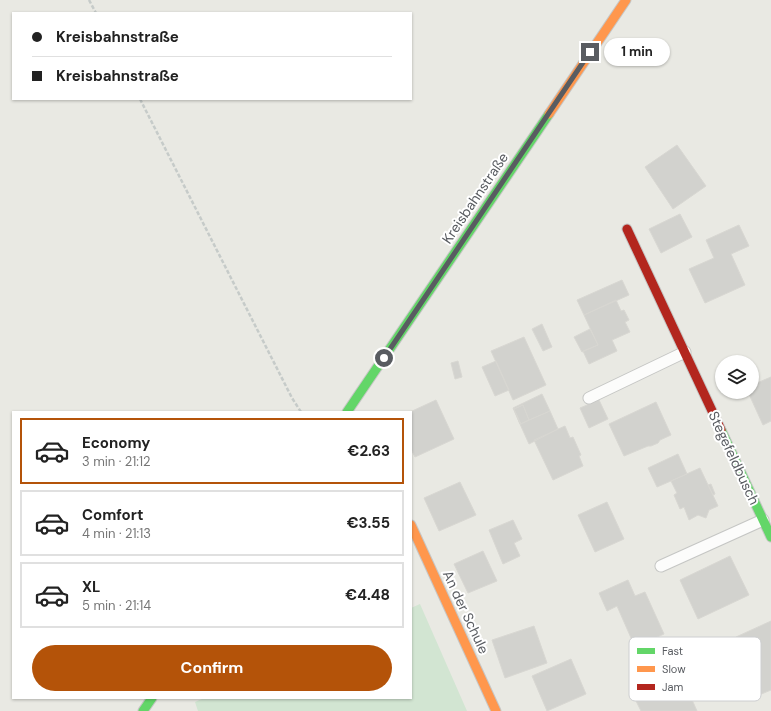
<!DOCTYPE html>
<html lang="en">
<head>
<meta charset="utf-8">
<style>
  body { margin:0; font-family:"DM Sans",sans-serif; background:#f6f6f6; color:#222; height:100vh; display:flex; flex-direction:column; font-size:15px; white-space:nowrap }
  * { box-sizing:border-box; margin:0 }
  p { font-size:13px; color:#767676 }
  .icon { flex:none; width:22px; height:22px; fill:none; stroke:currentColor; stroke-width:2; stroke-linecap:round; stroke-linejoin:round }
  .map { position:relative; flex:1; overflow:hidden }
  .sheet { position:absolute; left:12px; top:411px; width:400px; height:288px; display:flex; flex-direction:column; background:#fff; border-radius:0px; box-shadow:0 1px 3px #0004 }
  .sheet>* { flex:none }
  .guide { position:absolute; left:12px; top:12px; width:400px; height:88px; border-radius:0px; box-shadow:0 1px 3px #0004; display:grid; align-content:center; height:88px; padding:0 20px; background:#fff }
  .controls { position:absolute; left:715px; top:355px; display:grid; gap:8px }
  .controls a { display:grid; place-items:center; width:44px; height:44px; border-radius:50%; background:#fff; box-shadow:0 1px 3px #0004; font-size:20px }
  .end { position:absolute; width:18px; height:18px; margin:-9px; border:5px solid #595c61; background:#fff; box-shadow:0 0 0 2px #fff }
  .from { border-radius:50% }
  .bubble { position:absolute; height:28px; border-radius:14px; background:#fff; box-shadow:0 1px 3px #0004; font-size:13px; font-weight:700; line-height:28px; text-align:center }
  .guide b { display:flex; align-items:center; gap:14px; height:38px; font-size:15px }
  .guide b+b { border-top:1px solid #e0e0e0 }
  .guide i { width:10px; height:10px; background:#222 }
  ul { padding:7px 0 0; list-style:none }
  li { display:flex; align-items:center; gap:12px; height:66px; margin:0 8px 6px; padding:0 12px; border:2px solid #e0e0e0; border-radius:0px }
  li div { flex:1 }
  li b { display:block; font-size:15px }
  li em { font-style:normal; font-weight:700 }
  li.selected { border-color:#b45309 }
  li>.icon { width:36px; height:36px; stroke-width:1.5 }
  .cta { display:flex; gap:8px; margin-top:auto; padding:8px 20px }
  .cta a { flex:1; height:46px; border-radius:24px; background:#b45309; color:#fff; font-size:16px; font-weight:700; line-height:46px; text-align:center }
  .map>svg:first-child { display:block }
  .grass { fill:#d2e5d2 }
  .building { fill:#d2d2ce; stroke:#d8d7d2 }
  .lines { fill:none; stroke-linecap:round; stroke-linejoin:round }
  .lane-casing { stroke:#c5c6c4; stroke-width:13 }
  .fast-casing { stroke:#c6c6c5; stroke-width:11 }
  .slow-casing { stroke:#c6c6c5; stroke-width:11 }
  .jam-casing { stroke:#c6c6c5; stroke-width:11 }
  .path { stroke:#c6cbc9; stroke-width:2.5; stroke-dasharray:4 2; stroke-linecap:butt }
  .lane { stroke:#fcfcfb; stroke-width:11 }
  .fast { stroke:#63d668; stroke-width:9 }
  .slow { stroke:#ff974d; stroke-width:9 }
  .jam { stroke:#b3261e; stroke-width:9 }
  .route { stroke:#595c61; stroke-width:5 }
  .labels { text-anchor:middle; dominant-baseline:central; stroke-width:4; stroke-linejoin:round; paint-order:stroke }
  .street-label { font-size:14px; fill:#595c61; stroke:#fff }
  .key { fill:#fff; stroke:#cdced0; stroke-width:1 }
  .key-label { font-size:11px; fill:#595c61 }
</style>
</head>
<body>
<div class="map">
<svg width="771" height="711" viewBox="0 0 771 711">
  <rect width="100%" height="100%" fill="#e9e9e3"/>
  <path class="grass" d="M420,604L467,711H198L195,702L204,698H411V608Z"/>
  <path class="building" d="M677,145L706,186L673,209L645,167Z
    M680,214L692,237L661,253L649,229Z
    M739,225L749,246L731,254L745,285L705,303L689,269L714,258L706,240Z
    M622,280L629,295L584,315L577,300Z
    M616,300L621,311L624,310L629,320L625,322L630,332L612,340L617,351L589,364L583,351L598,345L584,315Z
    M542,324L552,347L543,351L532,329Z
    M590,329L598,345L582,352L574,337Z
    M524,337L546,385L513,400L491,351Z
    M458,361L462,377L455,379L451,363Z
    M496,361L509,390L495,396L482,367Z
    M771,377V421L763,425L748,392H752V385Z
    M542,394L550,411L529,420L523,405L514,409L520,424L513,408Z
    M436,400L454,439L415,457L411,449L412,438L410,412Z
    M599,400L608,419L589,428L580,408Z
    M656,402L671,435L660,440L658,443L651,446H648L624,456L609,424Z
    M523,405L529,420L521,424L514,409Z
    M550,411L558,429L529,444L520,424Z
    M565,426L570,438L573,437L581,455L579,456L583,466L553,480L534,440Z
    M678,454L687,474L657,487L648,468Z
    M700,468L718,506L709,510L706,518L698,515L689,520L684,507L680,509L674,495L677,493L671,481Z
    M460,482L476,515L439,531L424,498Z
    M711,484L715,494L713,495L708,485Z
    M607,502L624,539L595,552L578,515Z
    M513,520L522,539L514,543L520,556L503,564L489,530Z
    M483,551L497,581L468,593L454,564Z
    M730,556L749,595L698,619L680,580Z
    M628,580L635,596L645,592L664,634L635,647L617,606L607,611L599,593Z
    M771,621V690L747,700L728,657L742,651L736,637Z
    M534,626L547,663L505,678L492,640Z
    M690,658L699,677L685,684L697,711H641L636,701L668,687L661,671Z
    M571,659L586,694L547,711L532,676Z"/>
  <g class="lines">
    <g class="lane-casing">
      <path id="lane" d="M589,398L685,352
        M661,566L763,520"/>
    </g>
    <g class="fast-casing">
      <path id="fast" d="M347,412L549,114
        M721,430L771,537
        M143,711L152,698"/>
    </g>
    <g class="slow-casing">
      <path id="slow" d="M549,114L626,0
        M411,525L496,711"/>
    </g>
    <g class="jam-casing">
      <path id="jam" d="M627,229L721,430"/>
    </g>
    <path class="path" d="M89,0L96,13
      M140,99L292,398L301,412"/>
    <use href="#lane" class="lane"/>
    <use href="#fast" class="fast"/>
    <use href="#slow" class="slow"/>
    <use href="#jam" class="jam"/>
  </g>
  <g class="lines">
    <path class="route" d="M384,358L590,52"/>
  </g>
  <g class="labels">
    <g class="street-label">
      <text transform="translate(475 198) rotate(-56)">Kreisbahnstraße</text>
      <text transform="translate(734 458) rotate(65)">Stegefeldbusch</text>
      <text transform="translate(466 612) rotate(65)">An der Schule</text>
    </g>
  </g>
  <rect x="629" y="637" width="132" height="64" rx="6" class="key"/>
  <rect x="637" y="648" width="18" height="6" fill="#63d668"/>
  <rect x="637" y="666" width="18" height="6" fill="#ff974d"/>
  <rect x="637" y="684" width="18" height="6" fill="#b3261e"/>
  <g class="key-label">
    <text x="662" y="655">Fast</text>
    <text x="662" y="673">Slow</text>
    <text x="662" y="691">Jam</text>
  </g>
</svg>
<div class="controls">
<a><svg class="icon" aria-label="layers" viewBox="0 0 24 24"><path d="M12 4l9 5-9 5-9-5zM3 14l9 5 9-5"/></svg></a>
</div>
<i class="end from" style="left:384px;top:358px"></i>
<i class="end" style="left:590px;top:52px"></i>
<div class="bubble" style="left:604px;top:38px;width:66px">1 min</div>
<div class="guide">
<b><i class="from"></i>Kreisbahnstraße</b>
<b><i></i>Kreisbahnstraße</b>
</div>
<section class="sheet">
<ul>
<li class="selected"><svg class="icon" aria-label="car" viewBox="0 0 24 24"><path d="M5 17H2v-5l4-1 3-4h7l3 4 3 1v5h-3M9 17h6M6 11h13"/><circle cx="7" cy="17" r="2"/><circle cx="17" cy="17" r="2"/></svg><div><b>Economy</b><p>3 min · 21:12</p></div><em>€2.63</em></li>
<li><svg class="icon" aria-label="car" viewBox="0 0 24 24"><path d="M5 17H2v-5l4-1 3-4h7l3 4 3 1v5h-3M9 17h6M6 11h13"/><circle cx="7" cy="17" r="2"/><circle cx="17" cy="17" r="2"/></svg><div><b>Comfort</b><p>4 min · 21:13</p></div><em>€3.55</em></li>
<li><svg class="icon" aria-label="car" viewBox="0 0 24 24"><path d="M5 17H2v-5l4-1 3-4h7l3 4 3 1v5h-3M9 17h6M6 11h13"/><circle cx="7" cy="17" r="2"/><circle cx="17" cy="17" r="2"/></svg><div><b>XL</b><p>5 min · 21:14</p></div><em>€4.48</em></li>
</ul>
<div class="cta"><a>Confirm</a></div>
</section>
</div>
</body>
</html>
